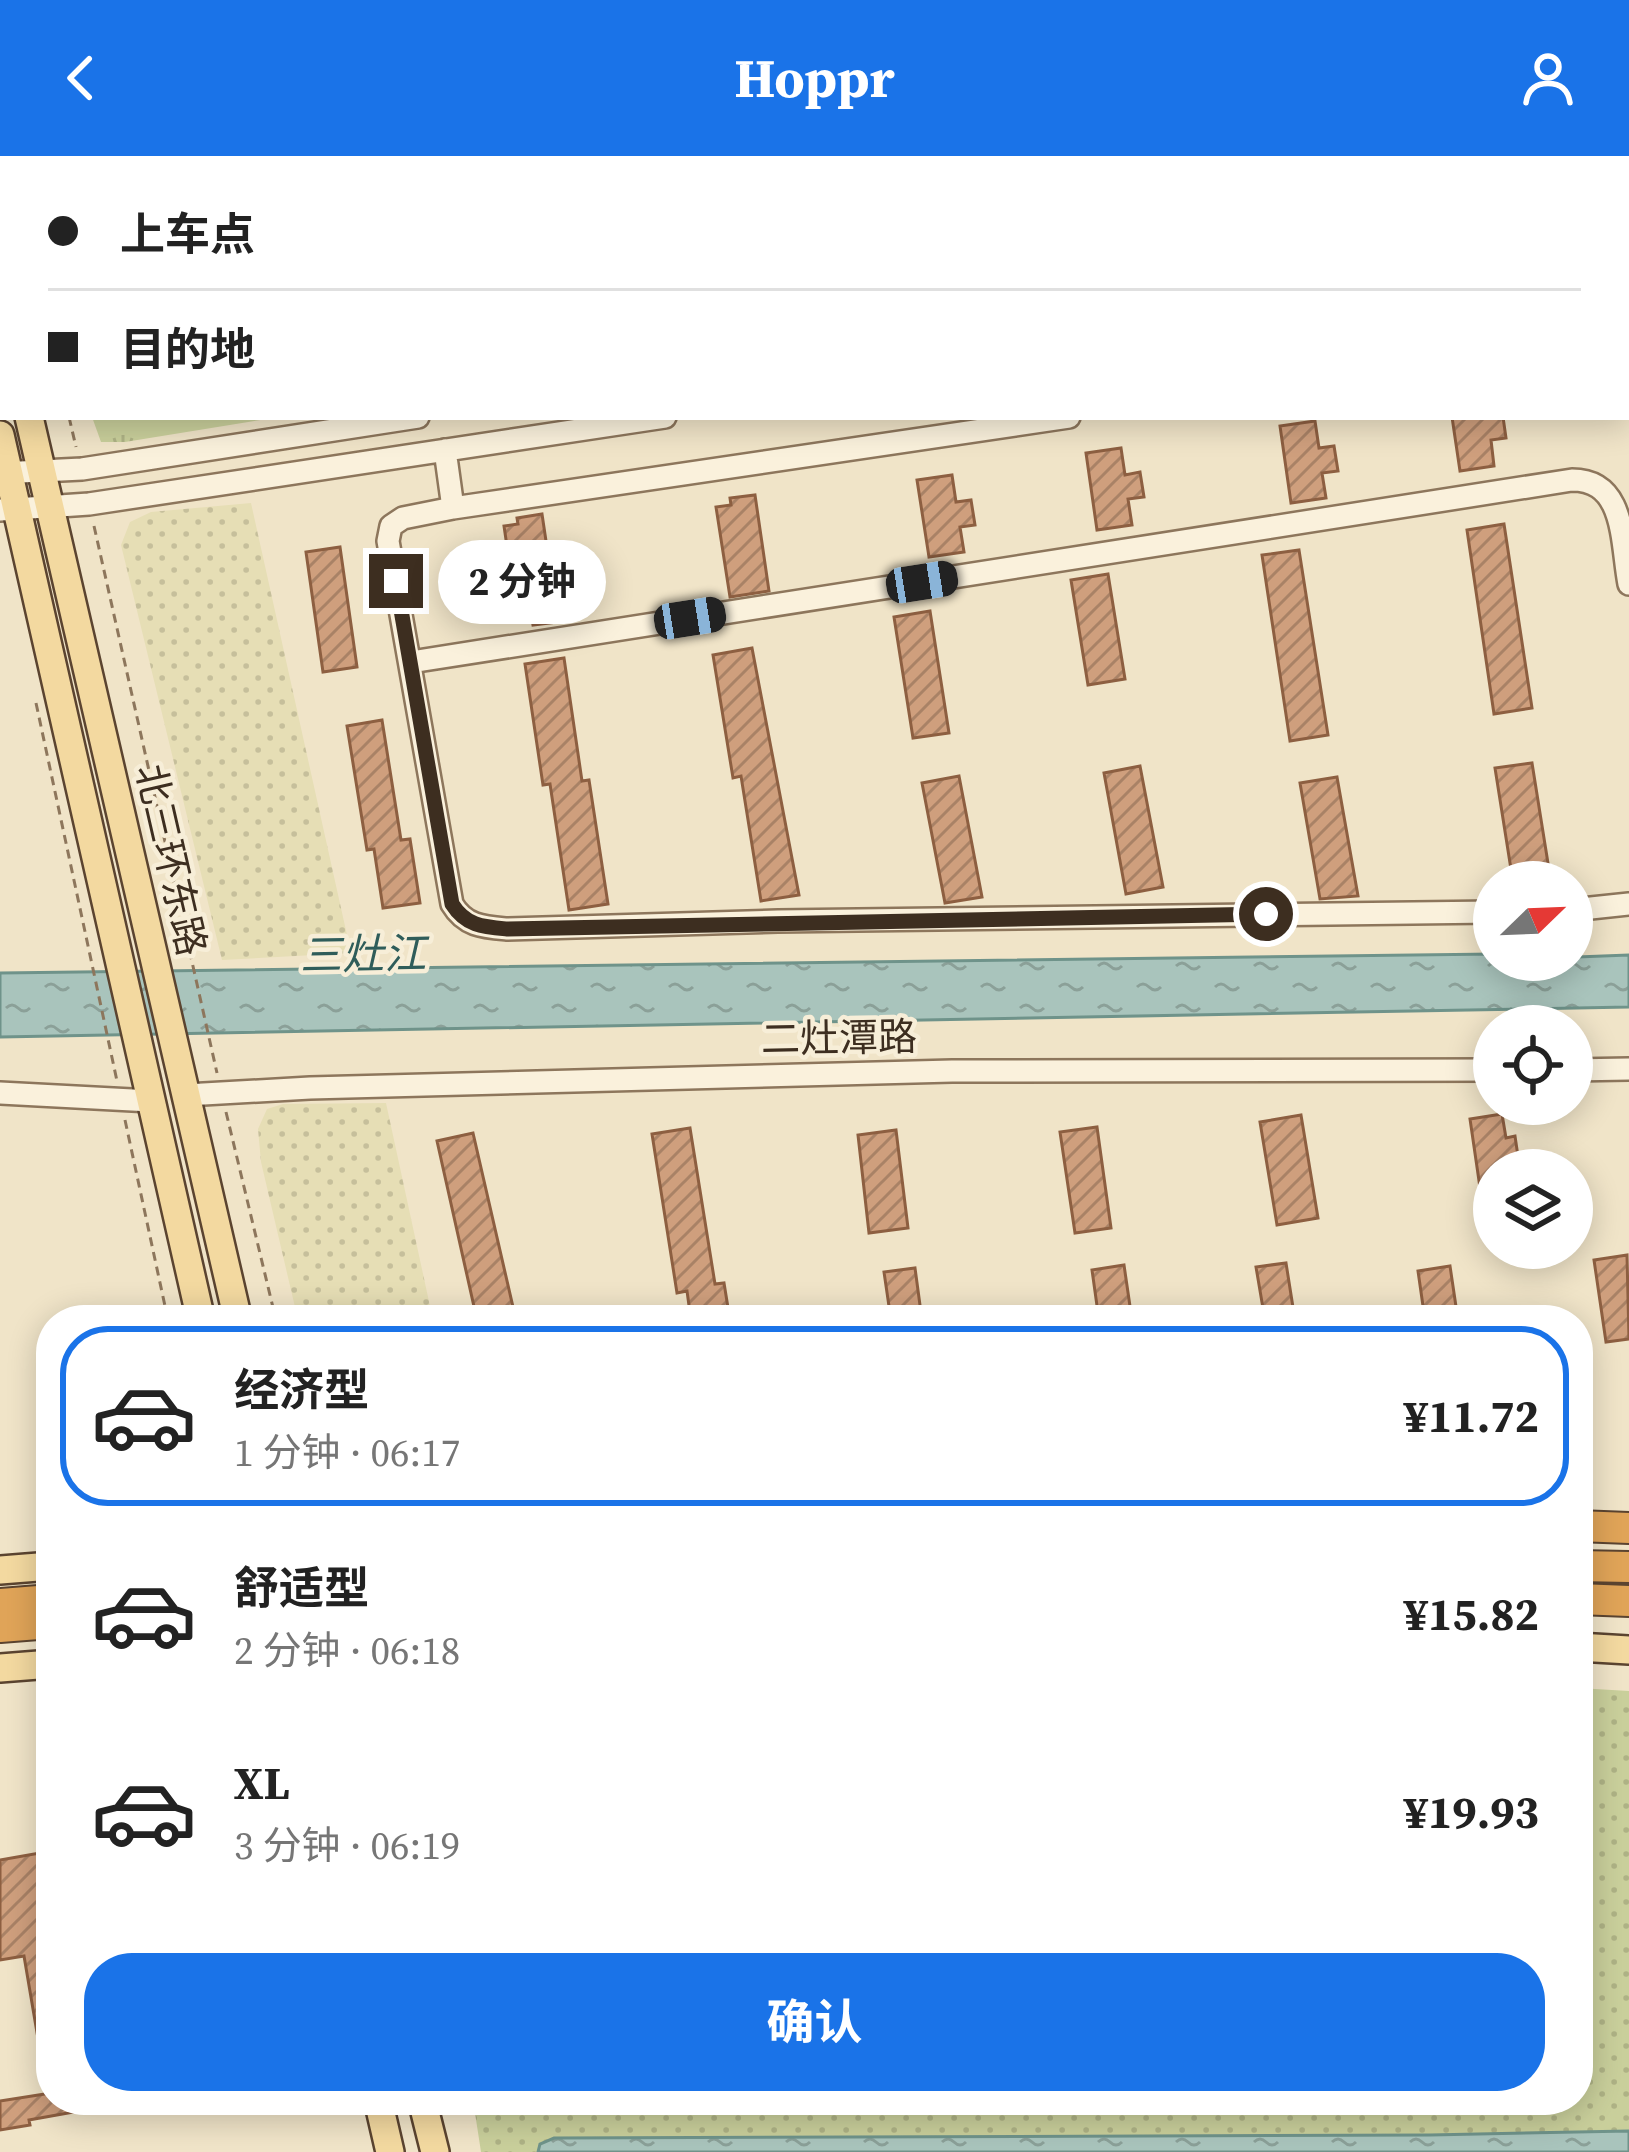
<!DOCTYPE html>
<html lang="zh">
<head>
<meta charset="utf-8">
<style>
  body { margin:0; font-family:"Source Serif 4","Noto Sans SC",serif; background:#f6f6f6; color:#222; height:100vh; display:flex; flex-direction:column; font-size:45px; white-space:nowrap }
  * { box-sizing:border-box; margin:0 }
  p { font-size:39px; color:#767676 }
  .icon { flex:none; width:66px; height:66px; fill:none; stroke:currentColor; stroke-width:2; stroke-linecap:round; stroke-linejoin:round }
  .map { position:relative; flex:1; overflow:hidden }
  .drawer { position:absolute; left:36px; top:1149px; width:1557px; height:810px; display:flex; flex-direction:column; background:#fff; border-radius:48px; box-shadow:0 6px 30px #0003 }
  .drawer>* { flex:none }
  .banner { position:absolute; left:0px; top:0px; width:1629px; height:264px; box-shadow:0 6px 30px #0003; display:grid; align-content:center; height:264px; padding:0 48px; background:#fff }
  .needle { width:78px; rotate:67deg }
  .buttons { position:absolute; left:1473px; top:705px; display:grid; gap:24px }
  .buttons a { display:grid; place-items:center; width:120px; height:120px; border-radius:50%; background:#fff; box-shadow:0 6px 30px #0003; font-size:60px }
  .end { position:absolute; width:54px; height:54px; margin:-27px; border:15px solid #3d2e20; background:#fff; box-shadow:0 0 0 6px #fff }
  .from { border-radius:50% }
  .bubble { position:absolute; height:84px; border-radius:42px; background:#fff; box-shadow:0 6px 30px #0003; font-size:39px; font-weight:700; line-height:84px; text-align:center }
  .car { position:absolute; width:36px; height:72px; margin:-36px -18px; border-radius:15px; box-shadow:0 0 9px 3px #0007; background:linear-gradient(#222 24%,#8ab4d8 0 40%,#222 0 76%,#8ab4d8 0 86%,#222 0) }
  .banner b { display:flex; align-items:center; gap:42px; height:114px; font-size:45px }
  .banner b+b { border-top:3px solid #e0e0e0 }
  .banner i { width:30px; height:30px; background:#222 }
  ul { padding:21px 0 0; list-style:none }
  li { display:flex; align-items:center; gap:36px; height:180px; margin:0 24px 18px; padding:0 24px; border:6px solid transparent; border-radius:48px }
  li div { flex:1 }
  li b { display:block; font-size:45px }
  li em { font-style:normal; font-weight:700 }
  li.active { border-color:#1a73e8 }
  li>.icon { width:108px; height:108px; stroke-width:1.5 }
  .cta { display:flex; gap:24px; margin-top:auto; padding:24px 48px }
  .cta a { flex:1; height:138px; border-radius:48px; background:#1a73e8; color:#fff; font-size:48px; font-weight:700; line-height:138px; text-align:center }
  header { display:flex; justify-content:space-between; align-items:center; height:156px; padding:0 48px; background:#1a73e8; color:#fff; font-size:54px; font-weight:700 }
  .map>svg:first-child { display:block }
  .farmland { fill:url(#farmland-dots) }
  .grass { fill:url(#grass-tufts) }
  .park { fill:url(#park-dots) }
  .water { fill:url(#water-ripples); stroke:#6f938a; stroke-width:3 }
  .building { fill:url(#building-hatch); stroke:#8d5f41; stroke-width:3 }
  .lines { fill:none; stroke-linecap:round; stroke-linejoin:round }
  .minor-casing { stroke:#8d765c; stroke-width:26 }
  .major-casing { stroke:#5b4430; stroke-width:32 }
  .highway-casing { stroke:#5b4430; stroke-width:34 }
  .path { stroke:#8d765c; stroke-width:3; stroke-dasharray:9 6; stroke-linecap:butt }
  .minor { stroke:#faf1dc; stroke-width:21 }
  .major { stroke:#f3d9a0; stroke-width:27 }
  .highway { stroke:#e0a458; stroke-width:30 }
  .route { stroke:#3d2e20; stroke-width:15 }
  .labels { text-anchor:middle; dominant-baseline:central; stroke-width:9; stroke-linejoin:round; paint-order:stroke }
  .street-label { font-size:39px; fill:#3d2e20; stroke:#f7eed8 }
  .water-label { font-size:42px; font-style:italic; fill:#2f5d5a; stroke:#f7eed8 }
</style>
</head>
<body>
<header><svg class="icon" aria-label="back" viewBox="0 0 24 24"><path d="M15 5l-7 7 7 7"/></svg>Hoppr<svg class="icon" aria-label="person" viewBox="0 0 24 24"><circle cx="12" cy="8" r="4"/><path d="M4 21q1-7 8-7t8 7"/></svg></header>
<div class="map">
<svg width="1629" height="1996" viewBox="0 0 1629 1996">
  <defs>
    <pattern id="farmland-dots" width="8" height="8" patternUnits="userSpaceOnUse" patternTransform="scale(3)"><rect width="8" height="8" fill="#e6deb5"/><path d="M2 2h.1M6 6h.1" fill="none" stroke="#c6bf9b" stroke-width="1.8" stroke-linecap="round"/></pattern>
    <pattern id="grass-tufts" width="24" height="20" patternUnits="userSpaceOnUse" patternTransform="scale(3)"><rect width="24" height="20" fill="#c9cf9b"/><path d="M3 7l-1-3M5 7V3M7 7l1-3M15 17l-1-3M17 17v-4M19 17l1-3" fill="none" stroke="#aeb285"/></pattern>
    <pattern id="park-dots" width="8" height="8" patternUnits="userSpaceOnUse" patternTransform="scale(3)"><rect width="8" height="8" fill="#c9cf9b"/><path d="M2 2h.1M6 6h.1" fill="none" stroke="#aeb285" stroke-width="1.8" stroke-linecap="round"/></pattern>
    <pattern id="water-ripples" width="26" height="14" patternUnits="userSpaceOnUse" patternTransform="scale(3)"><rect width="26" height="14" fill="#a9c4bc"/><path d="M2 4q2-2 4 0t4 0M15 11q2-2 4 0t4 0" fill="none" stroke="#8ba098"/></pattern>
    <pattern id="building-hatch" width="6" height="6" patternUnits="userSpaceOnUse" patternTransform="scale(3)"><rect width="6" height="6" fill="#cf9f7d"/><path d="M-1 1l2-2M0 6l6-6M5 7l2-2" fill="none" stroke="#a98266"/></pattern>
  </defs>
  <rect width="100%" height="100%" fill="#f0e4c8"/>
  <path class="farmland" d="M251,347L351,797L222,804L121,389L130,366L151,356Z
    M386,947L433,1164H298L261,1006L258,973L267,953L283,948Z"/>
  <path class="grass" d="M844,0H1629V53L1626,54V3H834Z
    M92,261H279L125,286H101Z"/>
  <path class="park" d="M1578,1532L1629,1535V1996H481L473,1944H1578Z"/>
  <path class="water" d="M0,0H786L3,3L0,140Z
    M1494,798V804L1629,799V851L0,881V817Z
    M1629,1975V1996H538L540,1988L554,1982L1430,1979Z"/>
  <path class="building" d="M1452,261H1503L1506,282L1491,284L1494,310L1460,315Z
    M1315,265L1319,292L1334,290L1338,315L1322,317L1326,342L1291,347L1280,270Z
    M1121,292L1125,319L1140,316L1144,341L1128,343L1132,369L1097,374L1086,297Z
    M952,319L956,346L971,344L975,369L960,371L964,396L929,401L917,324Z
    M755,339L769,435L730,441L716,351L731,349L730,342Z
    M542,358L558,466L533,469L532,462L518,465L504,370L518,368L517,362Z
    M1504,368L1532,552L1494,558L1467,374Z
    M340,391L357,511L323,516L306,396Z
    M1299,394L1328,579L1290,585L1262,399Z
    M1108,418L1125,523L1088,529L1071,424Z
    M930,455L949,577L913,582L894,461Z
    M752,492L799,739L761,745L741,620L733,622L713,499Z
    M564,502L582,625L589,624L608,748L569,754L550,628L543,629L525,508Z
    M382,564L401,684L410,683L420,747L383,752L374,693L367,694L347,570Z
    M1532,607L1551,726H1513L1495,612Z
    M1140,610L1163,731L1126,738L1104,617Z
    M959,620L982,741L945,747L922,627Z
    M1337,621L1358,740L1320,743L1300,627Z
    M1502,958L1506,982L1515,980L1520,1014H1494V1065L1485,1066L1470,963Z
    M1301,959L1318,1062L1277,1069L1260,966Z
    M1097,971L1111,1072L1075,1077L1060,976Z
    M690,972L715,1128L724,1127L730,1164H691L687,1135L677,1137L652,978Z
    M896,974L908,1072L869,1077L858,979Z
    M473,977L516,1164H477L437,985Z
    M1627,1099L1629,1183L1606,1186L1594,1104Z
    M1286,1107L1295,1164H1265L1256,1111Z
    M1124,1109L1132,1164H1099L1092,1114Z
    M1450,1110L1458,1164H1425L1418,1115Z
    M915,1112L922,1164H891L884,1116Z
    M51,1695V1911L43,1912L24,1800L0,1804V1704Z
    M51,1937V1944H96V1952L29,1964L30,1969L0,1974V1945Z"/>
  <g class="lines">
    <g class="minor-casing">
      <path id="minor" d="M1626,76L1629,75
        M1626,115H1629
        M1069,261L453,352L403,362L391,370L388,385L452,748C465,770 483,771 507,773L778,765L1494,756
        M445,294L453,352
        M0,317L82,313L418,261
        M0,354L89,348L665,261
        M411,506L1572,324C1626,324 1621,386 1629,428
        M1572,754L1629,748
        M1572,914L1629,913
        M0,937L151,945
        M186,939L310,932L952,915L1494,914"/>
    </g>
    <g class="major-casing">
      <path id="major" d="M0,141L3,153
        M29,261L238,1164
        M0,279L201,1164
        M0,1414L51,1410
        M1578,1491L1629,1494
        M0,1512L51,1508
        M378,1944L390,1996
        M422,1944L435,1996"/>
    </g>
    <g class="highway-casing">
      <path id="highway" d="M1578,1370L1629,1372
        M1578,1410L1629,1411
        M1578,1443L1629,1445
        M0,1448L51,1444
        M0,1471L51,1467"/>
    </g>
    <path class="path" d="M10,0V3
      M69,261L76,291
      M94,370L217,917
      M36,547L117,925
      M226,956L276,1164
      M125,964L168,1164"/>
    <use href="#minor" class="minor"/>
    <use href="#major" class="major"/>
    <use href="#highway" class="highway"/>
  </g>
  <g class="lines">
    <path class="route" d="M396,425L452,748C466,770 483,771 507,773L1266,758"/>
  </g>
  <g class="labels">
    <g class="street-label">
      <text transform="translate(171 704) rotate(77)">北三环东路</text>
      <text transform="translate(839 882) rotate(-1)">二灶潭路</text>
    </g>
    <g class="water-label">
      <text transform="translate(363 798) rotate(-1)">三灶江</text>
    </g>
  </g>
</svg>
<div class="buttons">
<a><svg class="needle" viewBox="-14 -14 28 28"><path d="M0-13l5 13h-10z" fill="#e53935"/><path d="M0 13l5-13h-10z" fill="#767676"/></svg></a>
<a><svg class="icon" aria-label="locate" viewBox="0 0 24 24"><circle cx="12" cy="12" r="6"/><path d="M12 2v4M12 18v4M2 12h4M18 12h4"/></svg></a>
<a><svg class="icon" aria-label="layers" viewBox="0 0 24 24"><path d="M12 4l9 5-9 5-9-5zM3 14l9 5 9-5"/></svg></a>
</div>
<i class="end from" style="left:1266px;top:758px"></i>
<i class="end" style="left:396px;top:425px"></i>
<div class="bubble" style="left:438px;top:384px;width:168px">2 分钟</div>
<i class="car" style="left:922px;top:426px;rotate:81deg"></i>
<i class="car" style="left:690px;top:462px;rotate:81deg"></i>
<div class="banner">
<b><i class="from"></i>上车点</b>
<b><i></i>目的地</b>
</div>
<section class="drawer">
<ul>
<li class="active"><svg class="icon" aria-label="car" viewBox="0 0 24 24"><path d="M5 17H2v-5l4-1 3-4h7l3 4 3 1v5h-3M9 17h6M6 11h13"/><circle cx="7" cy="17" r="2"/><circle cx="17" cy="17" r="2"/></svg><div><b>经济型</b><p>1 分钟 · 06:17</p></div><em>¥11.72</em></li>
<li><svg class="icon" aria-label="car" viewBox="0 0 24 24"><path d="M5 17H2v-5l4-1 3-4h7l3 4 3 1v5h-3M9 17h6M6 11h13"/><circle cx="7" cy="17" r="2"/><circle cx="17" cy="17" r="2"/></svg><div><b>舒适型</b><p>2 分钟 · 06:18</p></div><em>¥15.82</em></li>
<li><svg class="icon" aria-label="car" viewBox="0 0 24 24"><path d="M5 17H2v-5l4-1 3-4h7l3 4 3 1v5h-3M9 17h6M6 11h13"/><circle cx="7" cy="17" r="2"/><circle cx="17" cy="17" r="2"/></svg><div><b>XL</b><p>3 分钟 · 06:19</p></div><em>¥19.93</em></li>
</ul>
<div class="cta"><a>确认</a></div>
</section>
</div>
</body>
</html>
